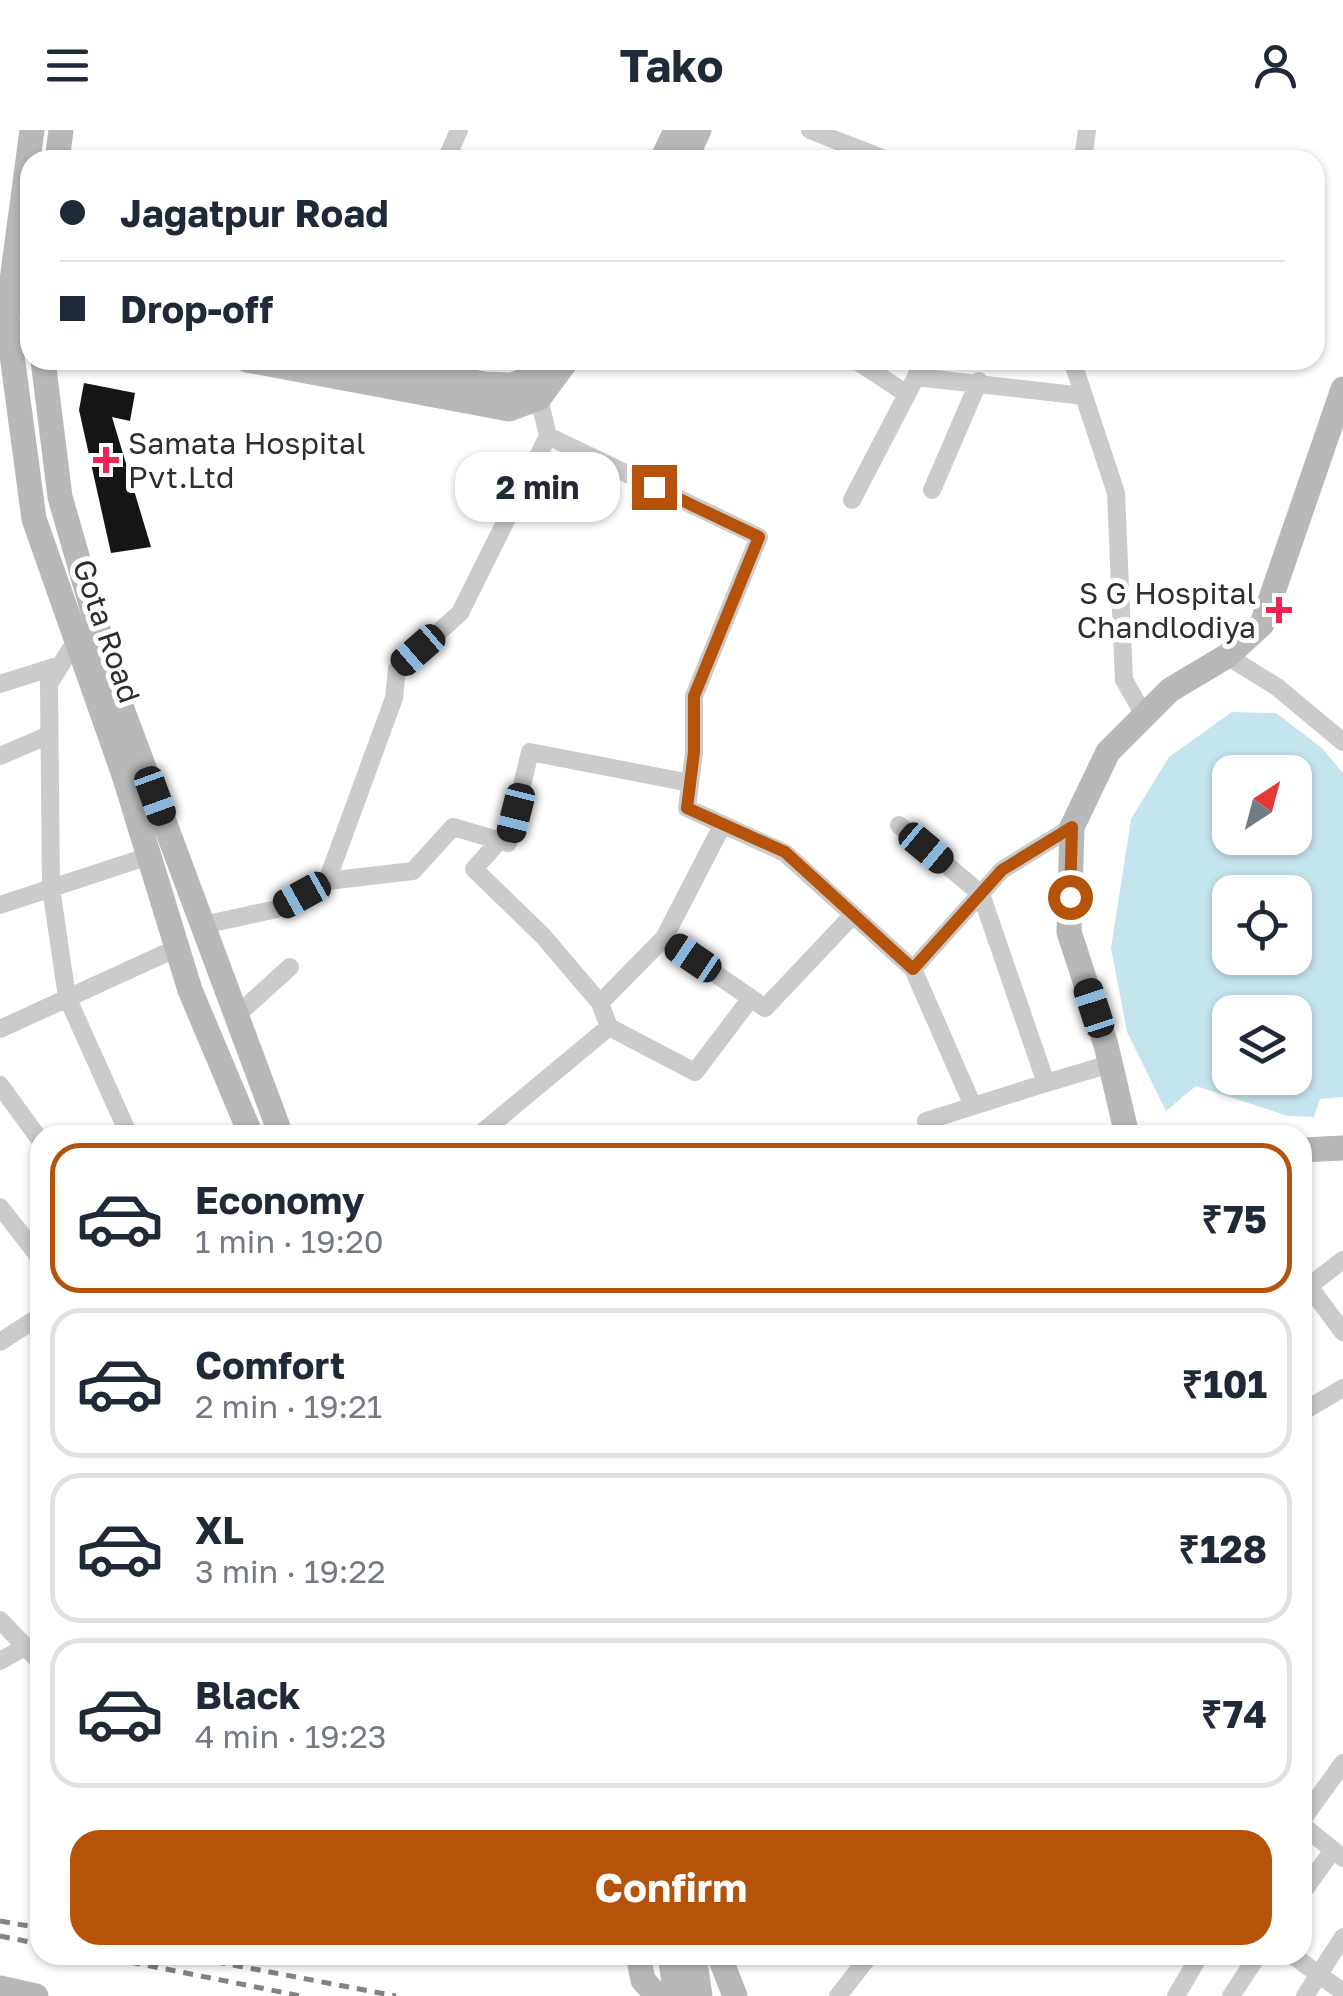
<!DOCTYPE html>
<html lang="en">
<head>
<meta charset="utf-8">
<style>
  body { margin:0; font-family:"Golos Text",sans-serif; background:#f2f2f3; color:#1f2937; height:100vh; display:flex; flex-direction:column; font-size:38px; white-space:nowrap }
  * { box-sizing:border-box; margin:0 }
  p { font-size:32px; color:#747a83 }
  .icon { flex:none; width:55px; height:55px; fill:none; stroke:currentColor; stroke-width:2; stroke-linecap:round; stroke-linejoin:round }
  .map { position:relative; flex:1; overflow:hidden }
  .side { position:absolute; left:30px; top:995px; width:1282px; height:840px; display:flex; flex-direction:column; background:#fff; border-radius:30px; box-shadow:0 2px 8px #0004 }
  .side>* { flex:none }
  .top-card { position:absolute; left:20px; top:20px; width:1305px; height:220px; border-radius:30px; box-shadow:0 2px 8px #0004; display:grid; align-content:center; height:220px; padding:0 40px; background:#fff }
  .needle { width:65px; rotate:36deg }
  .tools { position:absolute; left:1212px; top:625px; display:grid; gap:20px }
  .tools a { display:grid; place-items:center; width:100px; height:100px; border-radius:20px; background:#fff; box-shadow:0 2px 8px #0004; font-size:50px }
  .end { position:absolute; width:45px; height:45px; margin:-22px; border:12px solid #b45309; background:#fff; box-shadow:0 0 0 5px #fff }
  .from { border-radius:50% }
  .bubble { position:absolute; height:70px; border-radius:30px; background:#fff; box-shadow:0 2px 8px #0004; font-size:32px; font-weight:700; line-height:70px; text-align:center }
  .car { position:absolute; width:30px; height:60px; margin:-30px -15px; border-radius:12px; box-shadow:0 0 8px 2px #0007; background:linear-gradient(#222 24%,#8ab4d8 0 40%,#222 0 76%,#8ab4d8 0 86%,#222 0) }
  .top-card b { display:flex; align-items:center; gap:35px; height:95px; font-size:38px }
  .top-card b+b { border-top:2px solid #e0e1e3 }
  .top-card i { width:25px; height:25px; background:#1f2937 }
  ul { padding:18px 0 0; list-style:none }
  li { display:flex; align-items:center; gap:30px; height:150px; margin:0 20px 15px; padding:0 20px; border:5px solid #e0e1e3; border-radius:30px }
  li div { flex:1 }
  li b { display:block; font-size:38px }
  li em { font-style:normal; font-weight:700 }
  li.selected { border-color:#b45309 }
  li>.icon { width:90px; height:90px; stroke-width:1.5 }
  .cta { display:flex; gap:20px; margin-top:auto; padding:20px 40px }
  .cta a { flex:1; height:115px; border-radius:30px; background:#b45309; color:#fff; font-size:40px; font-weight:700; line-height:115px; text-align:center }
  header { display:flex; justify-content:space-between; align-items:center; height:130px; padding:0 40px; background:#fff; font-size:45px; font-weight:700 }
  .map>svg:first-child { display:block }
  .water { fill:#c5e5ee; fill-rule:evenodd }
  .building { fill:#151515 }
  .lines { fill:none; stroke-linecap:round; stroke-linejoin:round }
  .street { stroke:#cbcbcb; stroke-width:18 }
  .secondary { stroke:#b8b8b8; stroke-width:25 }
  .rail { stroke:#838383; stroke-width:5; stroke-dasharray:10 8; stroke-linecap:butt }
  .route { stroke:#b45309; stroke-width:12 }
  .poi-dot { fill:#f42251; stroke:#fff; stroke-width:4 }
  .labels { text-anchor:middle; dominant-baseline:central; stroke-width:10; stroke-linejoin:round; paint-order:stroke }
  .poi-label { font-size:30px; fill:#2e2e2e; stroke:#fff; text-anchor:start }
  .street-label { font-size:30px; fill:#2e2e2e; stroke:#fff }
</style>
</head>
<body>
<header><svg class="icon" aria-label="menu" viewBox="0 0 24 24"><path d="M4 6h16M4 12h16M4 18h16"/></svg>Tako<svg class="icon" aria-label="person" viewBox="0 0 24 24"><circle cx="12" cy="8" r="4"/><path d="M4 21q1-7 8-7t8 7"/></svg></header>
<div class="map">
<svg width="1343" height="1866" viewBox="0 0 1343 1866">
  <rect width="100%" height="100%" fill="#fff"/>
  <path class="water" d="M1232,582L1276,583L1322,618L1343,643V967L1320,969L1314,987L1288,986L1196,956L1166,981L1127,902L1111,818L1131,689L1169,627ZM1230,642H1295V708H1230ZM1230,762H1295V828H1230ZM1230,882H1295V948H1230Z"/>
  <path class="building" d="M84,253L135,263L130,291L112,287L151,417L111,423L79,280Z"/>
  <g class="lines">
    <path class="street" d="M810,0L887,30
      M446,30L459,0
      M1083,30L1087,0
      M855,230L907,264
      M921,230L916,247L1084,266
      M1072,230L1116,363L1124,550L1144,585
      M539,268L548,306L759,407L694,566V622L687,678L785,723L913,839L1002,740L1072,697
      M932,360L979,251
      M852,370L916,247
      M75,512L49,554L51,758L67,867L129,1005
      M1227,526L1277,557L1343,612
      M0,554L60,535
      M0,626L49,605
      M899,695L981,764L1046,953L1110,934
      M722,696L664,808L765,878L853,785
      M500,710L474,739L543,806L600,873
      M327,751L413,741L453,697L508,713L530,622L690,653
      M0,775L149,726
      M203,795L277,779L327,751L394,568L397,539L460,483L548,306
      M913,839L973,976
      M237,885L290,837
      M609,897L695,942L751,868
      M0,899L177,818
      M0,955L40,1010
      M926,991L1046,953
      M479,1005L609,897L600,873L664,808
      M0,1077L40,1128
      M1302,1147L1343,1202
      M1309,1156L1343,1130
      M0,1212L40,1186
      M1302,1282L1343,1258
      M0,1490L40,1532
      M0,1531L25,1517
      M1302,1690L1343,1633
      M1302,1695L1343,1728
      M1302,1763L1333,1720
      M1292,1825L1343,1862
      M838,1866L870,1825
      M1176,1866L1200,1825
      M1231,1866L1258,1825
      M1305,1866L1343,1807"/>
    <path class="secondary" d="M32,0L7,188L34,389L124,645L190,860L251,1005
      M57,30L61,0
      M662,30L676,0
      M685,30L699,0
      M43,230L60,367L118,568L281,1005
      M247,230L509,279L539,268L567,230
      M355,230L484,254L512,255L528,249L542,230
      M1127,1005L1106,915L1069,802L1072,697L1108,622L1170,560L1227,526L1262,494L1343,259
      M1302,1020L1343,1018
      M638,1825L643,1850L657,1866
      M670,1825L676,1866
      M694,1825L700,1866
      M719,1825L735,1866
      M0,1858L36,1866"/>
    <path class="rail" d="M0,1791L40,1798
      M0,1806L40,1814
      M95,1825L301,1866
      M180,1825L396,1866"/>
  </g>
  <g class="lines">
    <path class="route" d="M654,357L759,407L694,566V622L687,678L785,722L913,839L1002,740L1072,697L1070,767"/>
  </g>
  <g class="poi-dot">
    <path d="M101 315h10v10h10v10h-10v10h-10v-10h-10v-10h10z"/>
    <path d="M1274 465h10v10h10v10h-10v10h-10v-10h-10v-10h10z"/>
  </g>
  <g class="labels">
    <g class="poi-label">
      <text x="128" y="313">Samata Hospital<tspan x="128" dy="34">Pvt.Ltd</tspan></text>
      <text x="1256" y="463" text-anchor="end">S G Hospital<tspan x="1256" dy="34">Chandlodiya</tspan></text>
    </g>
    <g class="street-label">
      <text transform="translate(107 501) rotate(71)">Gota Road</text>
    </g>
  </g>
</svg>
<div class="tools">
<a><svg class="needle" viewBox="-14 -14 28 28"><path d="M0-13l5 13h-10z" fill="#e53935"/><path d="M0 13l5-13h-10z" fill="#747a83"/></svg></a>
<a><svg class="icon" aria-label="locate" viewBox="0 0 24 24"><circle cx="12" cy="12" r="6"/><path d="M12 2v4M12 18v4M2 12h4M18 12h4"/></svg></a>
<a><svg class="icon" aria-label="layers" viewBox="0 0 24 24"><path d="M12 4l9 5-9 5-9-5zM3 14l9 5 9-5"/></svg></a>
</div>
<i class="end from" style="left:1070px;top:767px"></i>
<i class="end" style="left:654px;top:357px"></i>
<div class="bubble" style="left:455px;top:322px;width:165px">2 min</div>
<i class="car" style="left:418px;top:520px;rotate:229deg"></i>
<i class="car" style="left:155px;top:666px;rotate:160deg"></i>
<i class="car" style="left:516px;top:683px;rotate:194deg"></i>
<i class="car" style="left:926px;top:718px;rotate:130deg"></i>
<i class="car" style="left:302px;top:765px;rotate:241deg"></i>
<i class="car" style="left:693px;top:828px;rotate:304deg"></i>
<i class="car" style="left:1094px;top:878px;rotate:342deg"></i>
<div class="top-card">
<b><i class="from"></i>Jagatpur Road</b>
<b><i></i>Drop-off</b>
</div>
<section class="side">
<ul>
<li class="selected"><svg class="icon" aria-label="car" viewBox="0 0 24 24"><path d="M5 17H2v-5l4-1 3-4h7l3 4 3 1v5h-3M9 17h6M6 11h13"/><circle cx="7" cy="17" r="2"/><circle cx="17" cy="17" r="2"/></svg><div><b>Economy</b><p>1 min · 19:20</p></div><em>₹75</em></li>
<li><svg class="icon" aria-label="car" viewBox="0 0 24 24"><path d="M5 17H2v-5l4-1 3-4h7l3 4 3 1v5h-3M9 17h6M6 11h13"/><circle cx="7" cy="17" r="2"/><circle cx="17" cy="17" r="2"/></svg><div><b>Comfort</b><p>2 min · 19:21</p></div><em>₹101</em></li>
<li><svg class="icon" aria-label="car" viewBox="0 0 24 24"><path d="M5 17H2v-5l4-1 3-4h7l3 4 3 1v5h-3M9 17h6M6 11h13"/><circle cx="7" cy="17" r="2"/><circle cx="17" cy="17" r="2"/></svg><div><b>XL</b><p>3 min · 19:22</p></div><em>₹128</em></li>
<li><svg class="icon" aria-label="car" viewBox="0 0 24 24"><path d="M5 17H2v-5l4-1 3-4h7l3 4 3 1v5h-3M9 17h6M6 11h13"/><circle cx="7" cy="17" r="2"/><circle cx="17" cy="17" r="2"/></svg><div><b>Black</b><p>4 min · 19:23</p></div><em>₹74</em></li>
</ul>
<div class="cta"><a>Confirm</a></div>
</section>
</div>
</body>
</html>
